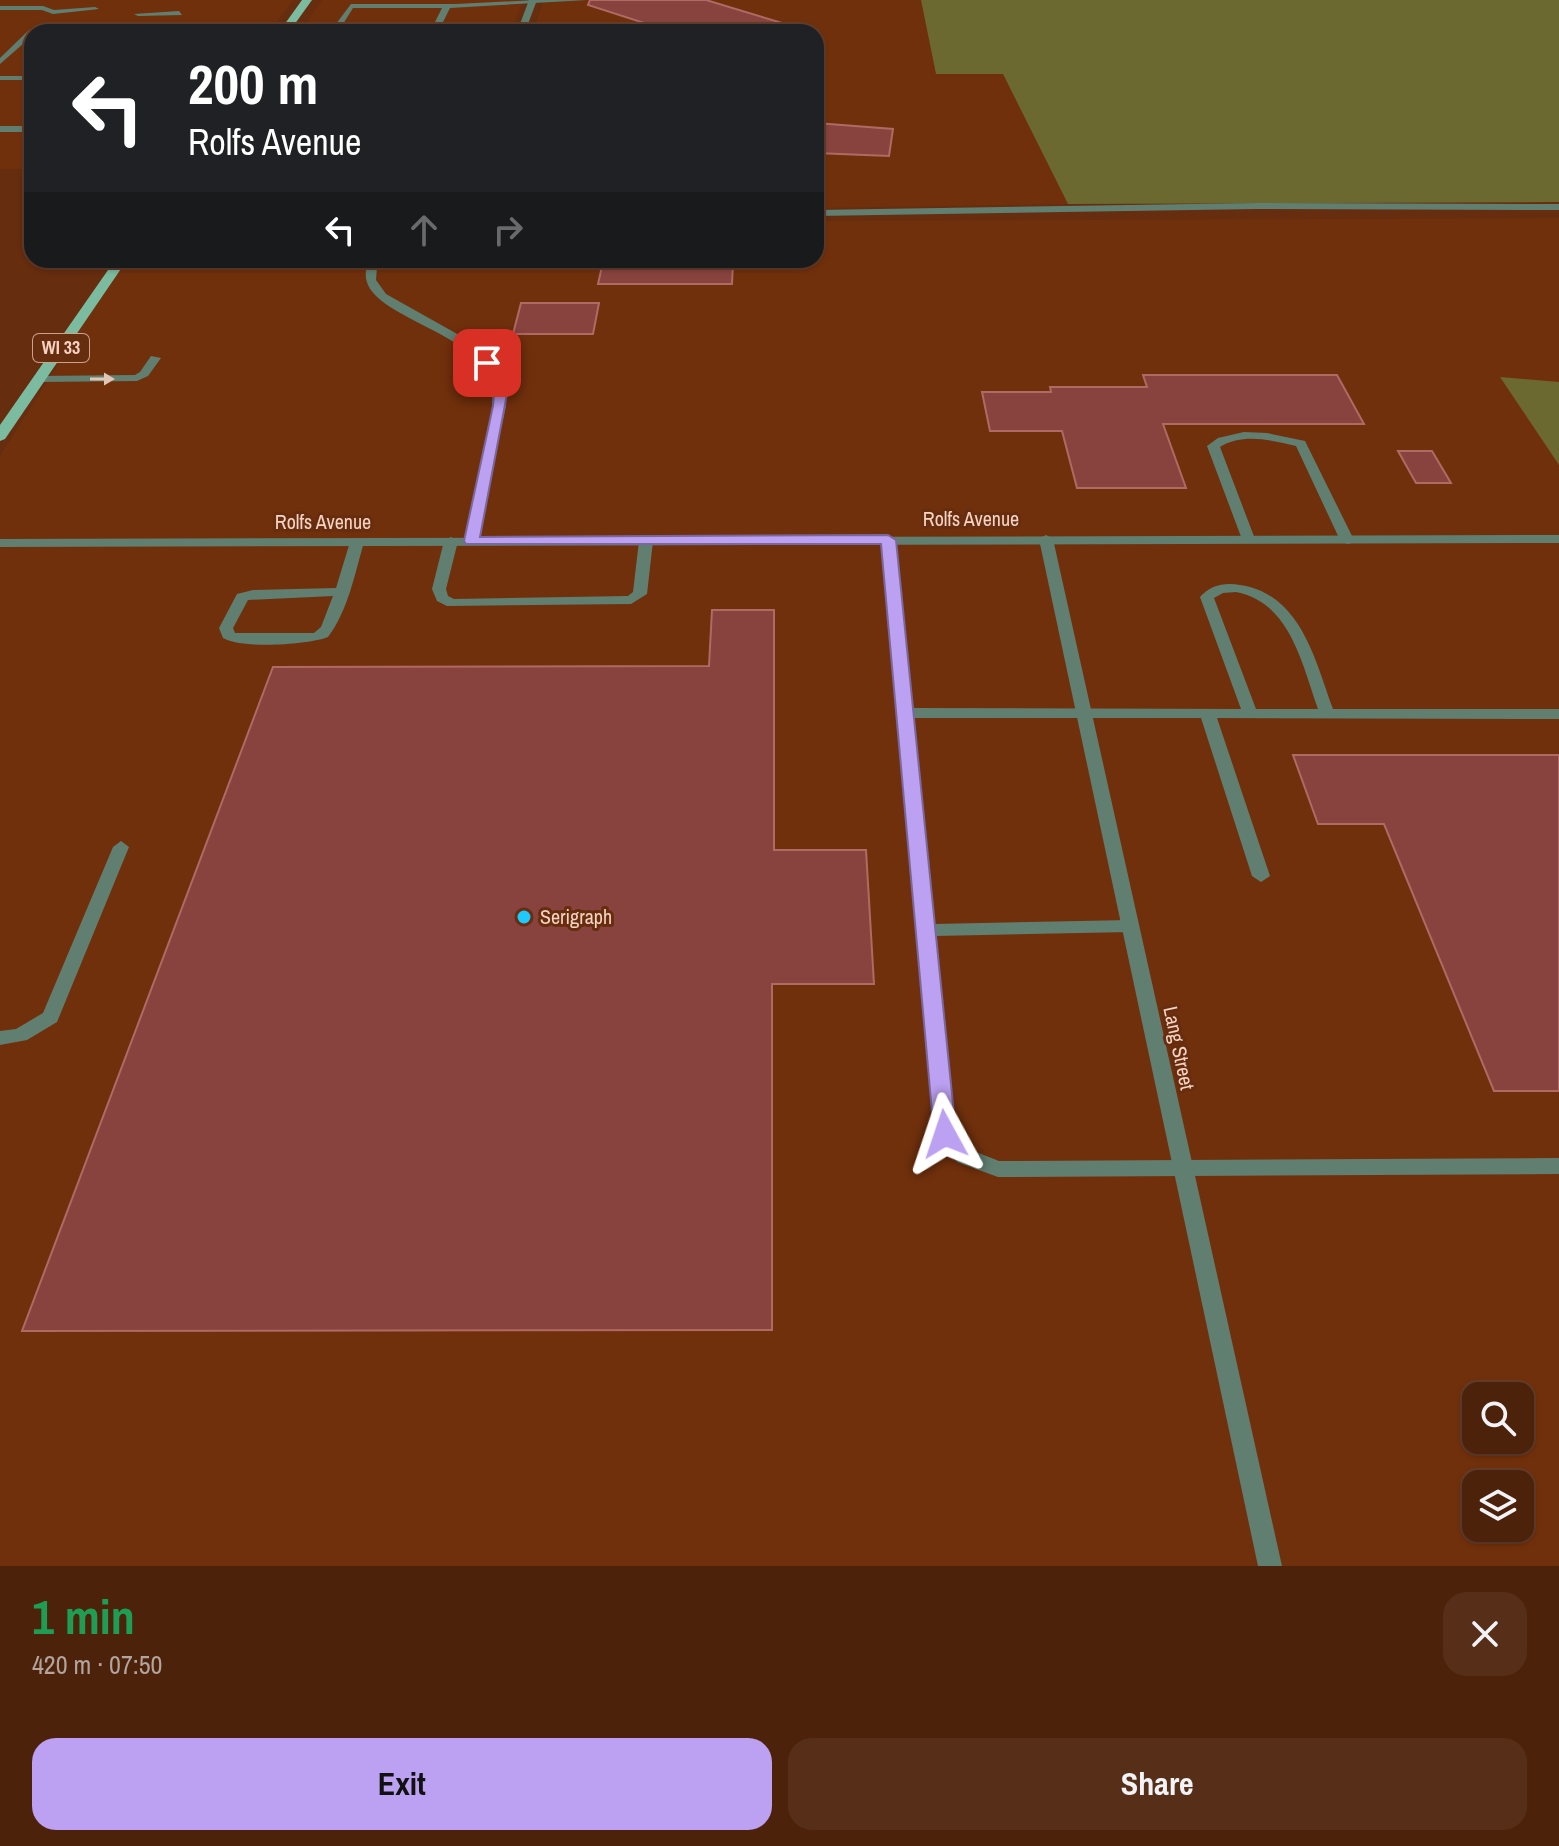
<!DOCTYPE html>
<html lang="en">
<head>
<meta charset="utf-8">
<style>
	:root { --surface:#4d220b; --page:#572f19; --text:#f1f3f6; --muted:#b3a49d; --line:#643f2c; --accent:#bca0f2 }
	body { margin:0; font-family:"Archivo Narrow",sans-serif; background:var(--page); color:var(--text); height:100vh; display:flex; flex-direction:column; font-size:30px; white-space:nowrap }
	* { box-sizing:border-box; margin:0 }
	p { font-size:26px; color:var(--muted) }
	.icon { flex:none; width:44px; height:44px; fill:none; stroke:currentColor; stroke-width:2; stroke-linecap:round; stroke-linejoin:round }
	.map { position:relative; height:1566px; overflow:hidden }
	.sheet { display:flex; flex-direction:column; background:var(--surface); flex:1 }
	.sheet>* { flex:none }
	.banner { position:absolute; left:24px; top:24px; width:800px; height:244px; border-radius:24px; box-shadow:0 2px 6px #0004,0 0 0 2px var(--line); background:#202124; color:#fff; overflow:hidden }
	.fabs { position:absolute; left:1462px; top:1382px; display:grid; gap:16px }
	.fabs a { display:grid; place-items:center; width:72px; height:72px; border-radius:16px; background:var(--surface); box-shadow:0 2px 6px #0004,0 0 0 2px var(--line); font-size:40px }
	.pin { position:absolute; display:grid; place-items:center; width:68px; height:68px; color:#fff; margin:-34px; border-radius:16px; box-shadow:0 4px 12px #0006 }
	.me { position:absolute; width:88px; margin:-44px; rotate:355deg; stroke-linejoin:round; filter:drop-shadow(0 0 6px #0008) }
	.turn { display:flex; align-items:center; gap:28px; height:168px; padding:0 32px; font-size:36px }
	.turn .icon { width:104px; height:104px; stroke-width:2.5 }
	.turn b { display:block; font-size:56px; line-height:68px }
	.lanes { display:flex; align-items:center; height:76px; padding:0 32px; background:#0003; justify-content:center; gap:40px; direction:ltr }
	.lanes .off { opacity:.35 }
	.round { display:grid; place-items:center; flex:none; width:84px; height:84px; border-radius:24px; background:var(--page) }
	.headline { display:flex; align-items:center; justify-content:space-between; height:136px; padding:0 32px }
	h1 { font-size:48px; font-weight:800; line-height:60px; color:#1e9e55 }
	.action { display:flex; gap:16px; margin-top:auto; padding:16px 32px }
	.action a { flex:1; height:92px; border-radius:24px; background:var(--accent); color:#111; font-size:32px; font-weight:800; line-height:92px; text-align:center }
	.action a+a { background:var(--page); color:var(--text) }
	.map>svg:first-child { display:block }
</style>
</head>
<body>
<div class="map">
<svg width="1559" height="1566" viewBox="0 0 1559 1566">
	<rect width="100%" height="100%" fill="#672d0f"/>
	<g fill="#71300c" fill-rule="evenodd">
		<path d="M0,0H293L269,32H32V169H0Z"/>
		<path d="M322,0H523L511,32H300Z"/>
		<path d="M544,0H921L936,74H1003L1068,204L816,208V32H533Z"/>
		<path d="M1559,218V1566H0V456L124,260H816V221ZM1476,1396H1520V1440H1476ZM1476,1484H1520V1528H1476Z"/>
	</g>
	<g fill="#6b6830">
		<path d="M921,0H1559V202L1068,204L1003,74H936Z"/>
		<path d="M1500,377L1559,382V465Z"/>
	</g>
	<g fill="#88433e" stroke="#b06963" stroke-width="2">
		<path d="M590,0H706L792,26L791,32H672L588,5Z"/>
		<path d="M816,123L893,129L889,156L816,153Z"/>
		<path d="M603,262H733L732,284H598Z"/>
		<path d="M521,303H599L593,334H513Z"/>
		<path d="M1143,375H1337L1364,424H1163L1186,488H1077L1062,431H990L982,392H1051L1050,387H1147Z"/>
		<path d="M1398,451H1432L1451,483H1416Z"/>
		<path d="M712,610H774V850H866L874,984H772V1330L22,1331L273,667L709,666Z"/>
		<path d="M1293,755H1559V1091H1494L1384,824H1318Z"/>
	</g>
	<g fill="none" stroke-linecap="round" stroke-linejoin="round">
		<g fill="#607f71" fill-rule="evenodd">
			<path d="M536,0H587L450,8L438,32H430L442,8H353L338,32H330L351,4H456Z"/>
			<path d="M0,6H43L54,10L95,7L99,9L53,14L42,10H0Z"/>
			<path d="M179,11L182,15L138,16L134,14Z"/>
			<path d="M29,30L36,32H32V36L0,64V58Z"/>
			<rect x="0" y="76" width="32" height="4"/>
			<rect x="0" y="126" width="32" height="6"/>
			<path d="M1257,203L1559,204V210L1257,209L816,216V210Z"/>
			<path d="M367,260H490L488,266L484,267H377L376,280L386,294L459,335L483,353L501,377L506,406L476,544H466L464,541C473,503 500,413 490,380C475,332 371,317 366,278C365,272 367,265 367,260Z"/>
			<path d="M151,356L161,358L148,376L137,381L39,382L33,379L39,376L135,375L140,372Z"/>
			<path d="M1244,432L1267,433L1305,441L1354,540L1352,543L1347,544L1340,540L1296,446C1271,440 1243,433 1220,447L1255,539L1253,542H1243L1207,446L1218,438Z"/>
			<path d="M888,536L895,540L912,708L1241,709L1200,597C1210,585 1225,582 1240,585C1301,594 1315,660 1333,709H1559V719L1217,718L1270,876L1261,882L1252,876L1201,718H913L934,924L1130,920L1136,922L1139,926L1136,930L1130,932L935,936L955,1131L971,1150L999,1161L1559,1158V1174L998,1177L957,1162L935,1134L881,540ZM1236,592C1290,602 1302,664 1318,709H1256L1214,598L1223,593Z"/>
			<path d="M451,537L458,541L446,589L448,596L454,599L628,596L633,592L639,541L646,537L653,541L647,594L631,604L447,606L437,601L432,589L444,541Z"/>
			<path d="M357,538L364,542C355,573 348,611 328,637C308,645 241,649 223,638L219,628L237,594L253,590L336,588L350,542ZM333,596L321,627L314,633H235L233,628L248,600Z"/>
			<path d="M121,841L129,847L57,1022L27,1040L0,1045V1031L16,1029L43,1013L113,847Z"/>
		</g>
		<g fill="#607f71" fill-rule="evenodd">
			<path d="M529,0H537L525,32H517Z"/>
			<path d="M1046,535L1053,539L1282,1566H1258L1039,539Z"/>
		</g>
		<path fill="#607f71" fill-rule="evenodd" d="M1559,535V543L0,547V539Z"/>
		<g fill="#7bbca0" fill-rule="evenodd">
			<path d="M302,0H312L289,32H279Z"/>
			<path d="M115,260H127L5,439L0,441V425Z"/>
		</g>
	</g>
	<defs><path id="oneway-solid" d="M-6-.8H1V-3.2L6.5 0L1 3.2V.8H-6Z" transform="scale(2)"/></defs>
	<use fill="#e0c6b7" href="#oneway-solid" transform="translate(102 379)"/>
	<path fill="#bca0f2" stroke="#7a689d" stroke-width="2" d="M487,359L493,363L507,394L480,537L888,535L896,540L956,1134L953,1140L945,1143L937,1140L934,1134L881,544H466L464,541L493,406L494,394L481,363Z"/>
	<circle fill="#1ec9fd" stroke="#672d0f" stroke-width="3" cx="524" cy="917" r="8"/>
	<g text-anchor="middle" stroke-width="6" stroke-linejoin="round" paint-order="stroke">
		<rect fill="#672d0f" stroke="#cca18d" stroke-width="2" x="33" y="334" width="56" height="28" rx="6"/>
		<g font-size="18" font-weight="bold" fill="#f7d3c3">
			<text x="61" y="354">WI 33</text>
		</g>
		<g font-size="20" fill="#f7d3c3" stroke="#672d0f">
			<text x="971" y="526">Rolfs Avenue</text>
			<text x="323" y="529">Rolfs Avenue</text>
			<text transform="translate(1179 1048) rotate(78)" y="7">Lang Street</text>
		</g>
		<g font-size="20" fill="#f7d3c3" stroke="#672d0f" text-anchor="start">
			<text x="540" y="924">Serigraph</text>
		</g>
	</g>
</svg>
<div class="fabs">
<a><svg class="icon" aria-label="search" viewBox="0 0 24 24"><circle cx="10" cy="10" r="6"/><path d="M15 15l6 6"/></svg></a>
<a><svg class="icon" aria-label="layers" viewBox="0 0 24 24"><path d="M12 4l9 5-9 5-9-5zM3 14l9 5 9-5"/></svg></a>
</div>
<div class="pin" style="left:487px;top:363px;background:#d93025"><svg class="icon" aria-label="arrive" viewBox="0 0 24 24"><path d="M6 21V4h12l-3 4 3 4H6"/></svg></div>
<svg class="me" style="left:945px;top:1134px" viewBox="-20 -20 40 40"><path d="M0-17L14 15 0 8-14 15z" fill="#bca0f2" stroke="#fff" stroke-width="4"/></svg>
<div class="banner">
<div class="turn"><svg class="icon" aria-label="left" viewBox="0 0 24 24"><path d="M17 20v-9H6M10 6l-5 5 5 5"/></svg><div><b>200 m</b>Rolfs Avenue</div></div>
<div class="lanes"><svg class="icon" aria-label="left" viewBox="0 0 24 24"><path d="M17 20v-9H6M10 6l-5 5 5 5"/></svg><svg class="icon off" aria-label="ahead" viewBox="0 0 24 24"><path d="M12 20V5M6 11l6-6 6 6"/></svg><svg class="icon off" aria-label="right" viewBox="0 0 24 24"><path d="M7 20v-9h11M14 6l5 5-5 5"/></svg></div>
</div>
</div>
<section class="sheet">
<div class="headline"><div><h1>1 min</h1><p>420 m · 07:50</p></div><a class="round"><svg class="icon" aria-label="close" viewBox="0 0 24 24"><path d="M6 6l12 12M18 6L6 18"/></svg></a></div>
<div class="action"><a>Exit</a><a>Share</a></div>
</section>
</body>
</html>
